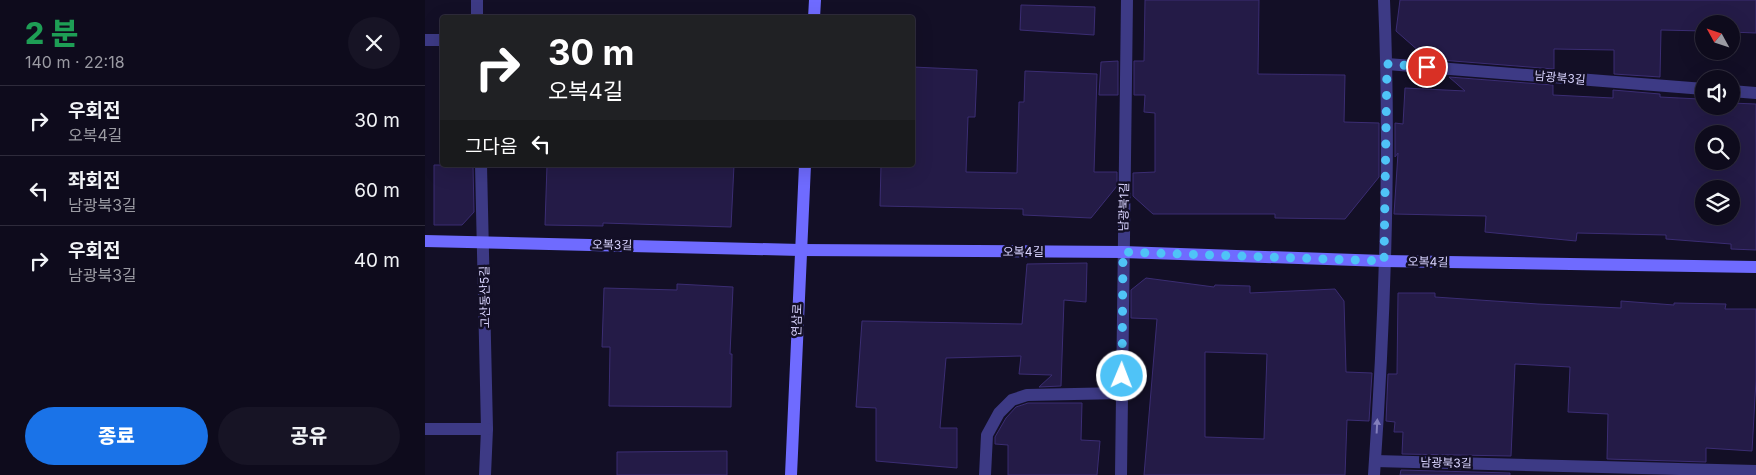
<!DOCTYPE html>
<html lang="ko">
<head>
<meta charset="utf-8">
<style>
	:root { --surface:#0e0b1c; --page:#171425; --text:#f1f3f6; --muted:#9b9ba3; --line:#2e2b3b; --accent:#1a73e8 }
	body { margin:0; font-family:Inter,"Noto Sans KR",sans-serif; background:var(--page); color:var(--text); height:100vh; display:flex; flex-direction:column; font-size:19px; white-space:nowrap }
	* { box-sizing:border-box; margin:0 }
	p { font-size:16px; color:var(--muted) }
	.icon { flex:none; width:28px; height:28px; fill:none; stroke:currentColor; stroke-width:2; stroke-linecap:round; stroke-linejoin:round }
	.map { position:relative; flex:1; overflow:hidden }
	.side { display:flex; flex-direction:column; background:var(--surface); width:425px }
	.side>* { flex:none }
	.guide { position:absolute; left:15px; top:15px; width:475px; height:152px; border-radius:5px; box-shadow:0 5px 20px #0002,0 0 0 1px var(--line); background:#202124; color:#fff; overflow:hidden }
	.needle { width:32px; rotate:310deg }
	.buttons { position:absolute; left:1270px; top:15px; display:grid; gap:10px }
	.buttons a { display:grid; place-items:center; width:45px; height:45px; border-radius:50%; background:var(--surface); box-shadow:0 5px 20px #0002,0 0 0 1px var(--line); font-size:25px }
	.pin { position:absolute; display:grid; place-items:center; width:42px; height:42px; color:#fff; margin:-21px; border:2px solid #fff; border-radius:50%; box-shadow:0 1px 5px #0007 }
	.me { position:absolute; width:55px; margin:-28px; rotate:1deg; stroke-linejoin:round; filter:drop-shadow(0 0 4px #0008) }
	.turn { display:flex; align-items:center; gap:18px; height:105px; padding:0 25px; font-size:22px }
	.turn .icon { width:65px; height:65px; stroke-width:2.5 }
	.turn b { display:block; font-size:35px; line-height:42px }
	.then { display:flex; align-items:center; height:48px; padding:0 25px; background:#0003; gap:10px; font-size:19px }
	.round { display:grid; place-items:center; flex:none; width:52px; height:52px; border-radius:26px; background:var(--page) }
	.overview { display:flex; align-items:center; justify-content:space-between; height:85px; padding:0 25px }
	h1 { font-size:30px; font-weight:800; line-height:38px; color:#1e9e55 }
	.action { display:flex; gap:10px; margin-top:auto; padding:10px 25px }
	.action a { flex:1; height:58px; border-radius:30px; background:var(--accent); color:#fff; font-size:20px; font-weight:800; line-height:58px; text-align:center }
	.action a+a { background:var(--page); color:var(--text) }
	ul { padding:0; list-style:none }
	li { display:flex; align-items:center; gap:15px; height:70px; padding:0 25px; border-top:1px solid var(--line) }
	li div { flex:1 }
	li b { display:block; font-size:19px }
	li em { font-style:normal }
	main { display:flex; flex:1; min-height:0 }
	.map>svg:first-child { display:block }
</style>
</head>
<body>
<main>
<section class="side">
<div class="overview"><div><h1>2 분</h1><p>140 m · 22:18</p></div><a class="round"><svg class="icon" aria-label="close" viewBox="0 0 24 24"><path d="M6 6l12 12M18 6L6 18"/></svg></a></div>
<ul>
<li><svg class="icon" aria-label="right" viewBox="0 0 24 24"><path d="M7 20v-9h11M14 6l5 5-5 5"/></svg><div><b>우회전</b><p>오복4길</p></div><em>30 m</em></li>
<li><svg class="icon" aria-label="left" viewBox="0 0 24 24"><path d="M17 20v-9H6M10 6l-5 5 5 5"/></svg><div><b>좌회전</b><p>남광북3길</p></div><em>60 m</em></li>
<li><svg class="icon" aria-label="right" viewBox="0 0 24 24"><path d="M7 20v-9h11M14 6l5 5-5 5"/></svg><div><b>우회전</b><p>남광북3길</p></div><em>40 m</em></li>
</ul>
<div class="action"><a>종료</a><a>공유</a></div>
</section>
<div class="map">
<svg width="1331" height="475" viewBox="0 0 1331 475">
	<rect width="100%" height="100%" fill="#130f26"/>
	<g fill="#241b47" stroke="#3b2d73" fill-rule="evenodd">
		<path d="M720,0H834L833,74L920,75L919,122L954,123V177L920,219L850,218V214H728L708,196V173L730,172V113L719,112L720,95H709V61H719Z"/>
		<path d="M975,0H1331V33L1306,32V24H1279V31L1236,30L1235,77L1189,74V50L1129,49V69L1003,59L971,31Z"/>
		<path d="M596,5L670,7L669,35L595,30Z"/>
		<path d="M693,61V95H674L676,62Z"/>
		<path d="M488,67L552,70L550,117H543L541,172L592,173L594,102H599L600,71L672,74L669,172H692V186L666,218L598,215V209L455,206L456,165H488Z"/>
		<path d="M1024,77L1128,85V95L1188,98V90L1235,94V97L1274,99V101H1279V106H1306V103L1331,104V250L1306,249V244L1241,239V235L1152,233L1151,241L1060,232L1061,216L969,214L973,153L970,157V123L978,124L980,88L1040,91ZM1279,134H1306V161H1279ZM1279,189H1306V216H1279Z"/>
		<path d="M9,165H48L49,212L37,225H9Z"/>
		<path d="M122,165H309L306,227L178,223V226L120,225Z"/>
		<path d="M662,263L661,302L639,300L636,386L614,387L627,375L594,374L596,356L521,358L515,428H532V468L451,461V408L431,407L437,321L597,324L602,264Z"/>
		<path d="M721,278L789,287L790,285L825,286V293L910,289L919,301L921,372L947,373L944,421L922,420L920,475H719L732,319L706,318V290ZM780,352L842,354L839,439L780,437Z"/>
		<path d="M252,284L308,287L305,354H307L306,407L184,406L185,347H177L179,288L252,290Z"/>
		<path d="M973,293H1010V297L1113,304L1196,308V301L1249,305V303L1301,304L1300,309H1331V380L1327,451L1281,448V462L1182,459L1183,414L1143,412L1145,367L1090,364L1086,456L977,454L978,432H969L970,422L961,421L963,374H972Z"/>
		<path d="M603,403H657L656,440L675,441L672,475H583V445L570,444V437L581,418L591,407Z"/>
		<path d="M302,451V475H192V452Z"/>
		<path d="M976,470L1085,473V475H975Z"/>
	</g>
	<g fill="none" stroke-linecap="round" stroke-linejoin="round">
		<g stroke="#3d3a85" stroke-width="12">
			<path d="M52,0V18"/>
			<path d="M0,40H18"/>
			<path d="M962,64L1279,89"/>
			<path d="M1306,91L1331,93"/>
			<path d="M56,165L62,429L60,475"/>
			<path d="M0,429H62"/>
			<path d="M950,461L1331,471"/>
			<path d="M560,475L562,435L574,413L587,400L602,395L697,393"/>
			<path d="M696,475L702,0"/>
			<path d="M949,475C960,317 966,158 959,0"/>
		</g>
		<g stroke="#6f6bff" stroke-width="12">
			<path d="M389,18L390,0"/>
			<path d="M0,241L375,250L698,252L959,261L1331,267"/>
			<path d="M366,475L380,165"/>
		</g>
	</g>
	<defs><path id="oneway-solid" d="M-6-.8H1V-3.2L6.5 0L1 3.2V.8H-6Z" transform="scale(1.25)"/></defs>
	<use fill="#837fbc" href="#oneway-solid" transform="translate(952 426) rotate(-87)"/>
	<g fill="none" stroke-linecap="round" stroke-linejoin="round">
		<path stroke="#4fc3f7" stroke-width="9" stroke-dasharray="0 16.2" d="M697,376L698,252L959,261L962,64L1002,67"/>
	</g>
	<g text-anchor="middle" stroke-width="5" stroke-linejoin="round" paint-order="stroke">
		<g font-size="12" fill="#d9d4ff" stroke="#130f26">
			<text transform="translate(1135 78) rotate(5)" y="4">남광북3길</text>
			<text transform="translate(699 207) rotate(-89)" y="4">남광북1길</text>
			<text transform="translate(187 245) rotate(1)" y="4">오복3길</text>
			<text x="598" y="256">오복4길</text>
			<text transform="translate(1003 262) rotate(1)" y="4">오복4길</text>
			<text transform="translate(60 297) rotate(-91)" y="4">고산동산5길</text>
			<text transform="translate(372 320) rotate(-88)" y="4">연삼로</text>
			<text transform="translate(1021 463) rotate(1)" y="4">남광북3길</text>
		</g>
	</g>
</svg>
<div class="buttons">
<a><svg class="needle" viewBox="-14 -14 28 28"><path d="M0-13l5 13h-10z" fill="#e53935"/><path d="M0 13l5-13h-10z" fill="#9b9ba3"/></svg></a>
<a><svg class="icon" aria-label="sound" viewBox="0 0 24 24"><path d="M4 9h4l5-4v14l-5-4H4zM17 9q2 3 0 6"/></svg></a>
<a><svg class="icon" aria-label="search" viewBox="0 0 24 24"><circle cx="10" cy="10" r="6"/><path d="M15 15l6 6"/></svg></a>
<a><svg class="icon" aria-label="layers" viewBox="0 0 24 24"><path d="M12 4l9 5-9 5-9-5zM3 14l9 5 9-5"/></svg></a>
</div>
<div class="pin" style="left:1002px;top:67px;background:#d93025"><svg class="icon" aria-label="arrive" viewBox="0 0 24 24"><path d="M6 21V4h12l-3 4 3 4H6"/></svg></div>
<svg class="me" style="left:697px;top:376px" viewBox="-20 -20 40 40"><circle r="17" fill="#4fc3f7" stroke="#fff" stroke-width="3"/><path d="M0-11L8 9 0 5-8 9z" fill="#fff"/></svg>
<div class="guide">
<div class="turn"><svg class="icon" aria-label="right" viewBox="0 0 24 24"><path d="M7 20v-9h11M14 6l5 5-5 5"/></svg><div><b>30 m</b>오복4길</div></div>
<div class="then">그다음<svg class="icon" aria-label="left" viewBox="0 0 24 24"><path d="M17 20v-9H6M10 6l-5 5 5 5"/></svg></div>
</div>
</div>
</main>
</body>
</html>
